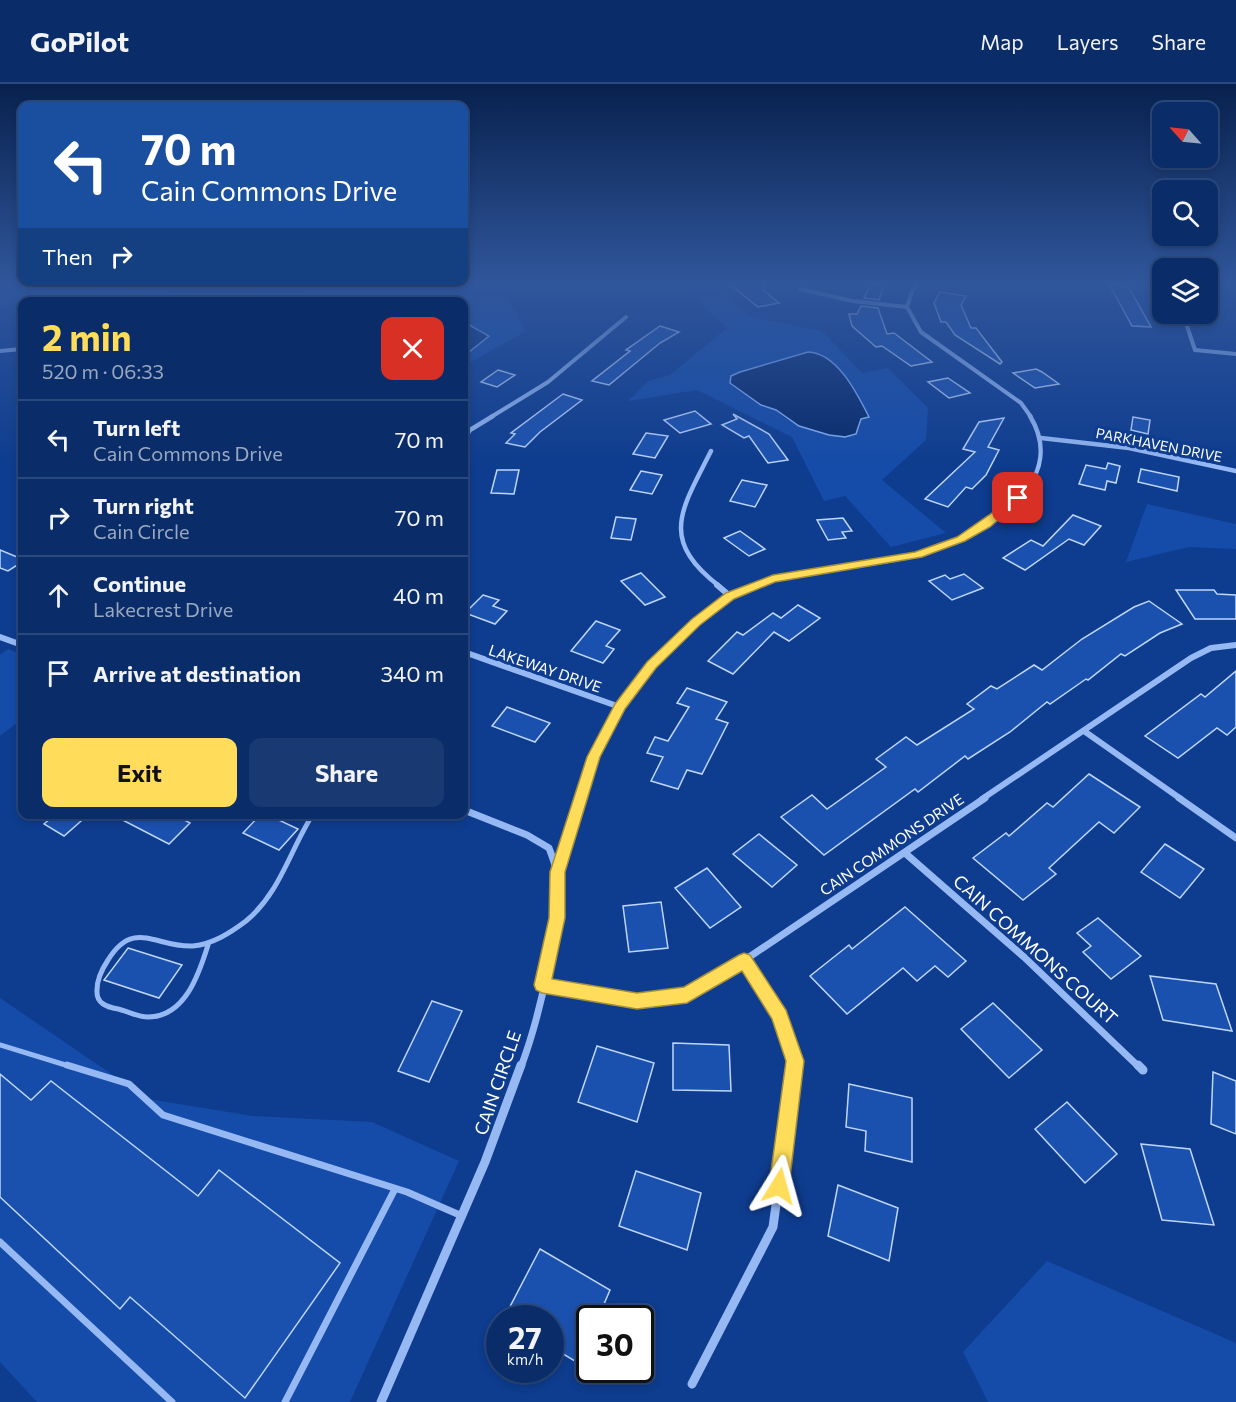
<!DOCTYPE html>
<html lang="en">
<head>
<meta charset="utf-8">
<style>
	:root { --surface:#0a2d6a; --page:#183972; --text:#f1f3f6; --muted:#99a8c1; --line:#2a497e; --accent:#ffdc59 }
	body { margin:0; font-family:Commissioner,sans-serif; background:var(--page); color:var(--text); height:100vh; display:flex; flex-direction:column; font-size:22px; white-space:nowrap }
	* { box-sizing:border-box; margin:0 }
	p { font-size:20px; color:var(--muted) }
	.icon { flex:none; width:33px; height:33px; fill:none; stroke:currentColor; stroke-width:2; stroke-linecap:round; stroke-linejoin:round }
	.map { position:relative; flex:1; overflow:hidden }
	.side { position:absolute; left:18px; top:213px; width:450px; height:522px; display:flex; flex-direction:column; background:var(--surface); border-radius:12px; box-shadow:0 3px 9px #0003,0 0 0 2px var(--line) }
	.side>* { flex:none }
	.top-card { position:absolute; left:18px; top:18px; width:450px; height:183px; border-radius:12px; box-shadow:0 3px 9px #0003,0 0 0 2px var(--line); background:#1a4fa0; color:#fff; overflow:hidden }
	.needle { width:39px; rotate:297deg }
	.buttons { position:absolute; left:1152px; top:18px; display:grid; gap:12px }
	.buttons a { display:grid; place-items:center; width:66px; height:66px; border-radius:12px; background:var(--surface); box-shadow:0 3px 9px #0003,0 0 0 2px var(--line); font-size:30px }
	.speed { position:absolute; left:486px; top:1221px; display:flex; gap:12px; font-size:30px; font-weight:700; text-align:center }
	.speed>* { display:grid; place-content:center; width:78px; height:78px; border-radius:50%; background:var(--surface); box-shadow:0 3px 9px #0003,0 0 0 2px var(--line); line-height:1 }
	.speed small { font-size:15px; font-weight:400 }
	.speed .limit { border:3px solid #111; border-radius:9px; background:#fff; color:#111 }
	.pin { position:absolute; display:grid; place-items:center; width:51px; height:51px; color:#fff; margin:-26px; border-radius:12px; box-shadow:0 3px 9px #0006 }
	.me { position:absolute; width:66px; margin:-33px; rotate:8deg; stroke-linejoin:round; filter:drop-shadow(0 0 4px #0008) }
	.turn { display:flex; align-items:center; gap:21px; height:126px; padding:0 24px; font-size:27px }
	.turn .icon { width:78px; height:78px; stroke-width:2.5 }
	.turn b { display:block; font-size:42px; line-height:51px }
	.then { display:flex; align-items:center; height:57px; padding:0 24px; background:#0003; gap:12px; font-size:22px }
	.round { display:grid; place-items:center; flex:none; width:63px; height:63px; border-radius:12px; background:var(--page) }
	.overview { display:flex; align-items:center; justify-content:space-between; height:102px; padding:0 24px }
	h1 { font-size:36px; font-weight:700; line-height:45px; color:var(--accent) }
	.cta { display:flex; gap:12px; margin-top:auto; padding:12px 24px }
	.cta a { flex:1; height:69px; border-radius:12px; background:var(--accent); color:#111; font-size:24px; font-weight:700; line-height:69px; text-align:center }
	.cta a+a { background:var(--page); color:var(--text) }
	ul { padding:0; list-style:none }
	li { display:flex; align-items:center; gap:18px; height:78px; padding:0 24px; border-top:2px solid var(--line) }
	li div { flex:1 }
	li b { display:block; font-size:22px }
	li em { font-style:normal }
	header { display:flex; align-items:center; gap:36px; box-sizing:border-box; height:84px; padding:0 30px; background:var(--surface); border-bottom:2px solid var(--line) }
	header strong { font-size:28px }
	nav { display:flex; gap:33px; margin-inline-start:auto; font-size:21px }
	.map>svg:first-child { display:block }
</style>
</head>
<body>
<header>
<strong>GoPilot</strong>
<nav><a>Map</a><a>Layers</a><a>Share</a></nav>
</header>
<div class="map">
<svg width="1236" height="1318" viewBox="0 0 1236 1318">
	<rect width="100%" height="100%" fill="#0e3c8e"/>
	<g fill="#154ca9" fill-rule="evenodd">
		<path d="M13,198H76L102,204L187,208L164,217L38,214L0,224V207Z"/>
		<path d="M445,198H567L518,208L509,217L526,247L464,282V272L486,255V250L464,238V218L312,217L299,204Z"/>
		<path d="M647,198H718L716,201L751,233L822,247L862,289L888,284L928,324L926,356L882,396L946,449L891,463L845,412L824,417L792,353L697,306L628,317L648,297L670,291L727,244L693,212ZM808,268C836,269 858,309 869,332L861,335L860,344C826,351 819,351 788,336C782,334 779,328 774,325C758,317 744,311 730,299L732,292L740,288Z"/>
		<path d="M1147,420L1236,440V465L1189,463L1126,478Z"/>
		<path d="M8,565L22,571V635L0,652V571Z"/>
		<path d="M0,914L148,1015L253,1032L372,1038L459,1077L350,1318H37L0,1278Z"/>
		<path d="M1047,1177L1236,1259V1318H988L963,1268Z"/>
	</g>
	<g fill="#082a6a" stroke="#87b2f8" stroke-width="1.5">
		<path d="M464,238L489,252L464,272Z"/>
		<path d="M808,268C837,269 857,309 869,333L861,335L856,350L845,353L829,351L799,342L776,326L761,321L730,299L731,292L740,288Z"/>
	</g>
	<g fill="#1b51ae" stroke="#bed6fe" stroke-width="1.5">
		<path d="M727,198L766,199L763,206L779,219L758,223Z"/>
		<path d="M871,199L884,201L879,216L864,214Z"/>
		<path d="M1109,200L1128,202L1151,243L1132,242Z"/>
		<path d="M940,208L966,212L961,221L971,244H976L1002,278L1000,280L955,251L946,238H941L934,219Z"/>
		<path d="M861,222L878,224L887,250L894,249L932,278L911,282L882,262L876,263L852,242L849,230H857Z"/>
		<path d="M660,242L679,248L660,259L609,301L592,297L630,267L626,266Z"/>
		<path d="M1036,285L1042,288L1059,300L1035,304L1013,289Z"/>
		<path d="M498,286L515,291L497,303L481,298Z"/>
		<path d="M948,294L970,309L949,314L928,298Z"/>
		<path d="M563,310L582,316L540,348L525,363L506,359L515,350L511,349Z"/>
		<path d="M695,327L711,340L680,349L664,336Z"/>
		<path d="M733,330L769,350L788,376L768,379L749,352L744,354L722,341L737,335Z"/>
		<path d="M1133,333L1150,336L1148,350L1131,346Z"/>
		<path d="M1004,334L988,363L999,366L986,391L972,405L966,403L948,423L925,415L975,368L963,365L979,338Z"/>
		<path d="M646,349L668,352L655,374L633,370Z"/>
		<path d="M1108,379L1120,382L1116,399L1107,397L1105,406L1079,400L1086,381L1106,385Z"/>
		<path d="M1141,385L1179,393L1177,407L1138,398Z"/>
		<path d="M497,386H519L514,410L491,409Z"/>
		<path d="M641,387L662,391L652,410L630,406Z"/>
		<path d="M742,396L767,401L755,423L730,417Z"/>
		<path d="M1073,431L1101,442L1084,461L1069,455L1025,486L1003,474L1031,456L1043,462Z"/>
		<path d="M616,433L636,435L631,456L611,454Z"/>
		<path d="M843,434L852,447L842,448L846,454L828,456L817,436Z"/>
		<path d="M740,447L765,465L749,472L724,454Z"/>
		<path d="M0,466L22,475V478L8,487L0,484Z"/>
		<path d="M641,489L665,513L645,521L621,497Z"/>
		<path d="M964,490L983,504L952,516L929,497L945,491L950,495Z"/>
		<path d="M1176,506H1214L1217,510L1236,511V535H1195Z"/>
		<path d="M483,511L499,516L493,522L507,527L495,540L465,529Z"/>
		<path d="M1149,517L1182,540L1160,549L1125,572L1121,570L1088,596L1086,595L1050,620L1047,618L1010,648L968,675L965,672L918,708L915,705L824,771L781,733L812,711L827,725L886,683L876,675L906,653L917,661L974,625L967,620L991,602L997,605L1034,581L1042,586L1082,555L1134,523Z"/>
		<path d="M798,521L820,534L789,557L774,548L733,590L708,577L737,548L743,551L773,529L781,534Z"/>
		<path d="M596,537L620,546L606,562L614,565L603,579L571,567Z"/>
		<path d="M1236,587V643L1227,651L1217,644L1178,674L1145,652L1201,610L1205,613Z"/>
		<path d="M687,604L727,618L716,635L728,639L702,690L687,686L678,705L651,697L663,673L647,669L655,653L668,657L689,623L677,619Z"/>
		<path d="M507,623L550,639L535,658L492,642Z"/>
		<path d="M1089,690L1140,723L1114,749L1099,738L1049,784L1056,790L1023,816L973,774L1006,749L1009,752L1047,719L1053,723Z"/>
		<path d="M56,730H89L64,752L44,740Z"/>
		<path d="M111,730H173L190,739L169,760Z"/>
		<path d="M261,730H266L298,745L279,766L243,749Z"/>
		<path d="M759,750L797,781L772,803L733,770Z"/>
		<path d="M1165,760L1204,785L1180,814L1141,788Z"/>
		<path d="M707,784L741,823L710,844L675,804Z"/>
		<path d="M661,818L668,864L629,868L623,822Z"/>
		<path d="M905,823L966,877L948,893L935,882L917,897L903,884L847,930L810,892L849,861L852,865Z"/>
		<path d="M1098,834L1141,872L1111,895L1083,868L1091,862L1077,849Z"/>
		<path d="M128,864L182,881L159,914L104,896Z"/>
		<path d="M1150,892L1216,900L1232,947L1163,936Z"/>
		<path d="M432,917L462,927L429,998L398,987Z"/>
		<path d="M993,919L1042,966L1009,994L961,945Z"/>
		<path d="M673,959L729,961L731,1007L673,1006Z"/>
		<path d="M597,962L654,979L637,1038L578,1018Z"/>
		<path d="M1213,988L1236,997V1050L1211,1040Z"/>
		<path d="M0,990L31,1016L51,997L198,1112L219,1086L340,1179L245,1314L130,1213L120,1225L0,1113Z"/>
		<path d="M849,1000L912,1014V1078L865,1067L866,1047L846,1043Z"/>
		<path d="M1067,1018L1117,1070L1085,1099L1035,1045Z"/>
		<path d="M1141,1060L1190,1065L1214,1141L1162,1136Z"/>
		<path d="M636,1087L701,1109L687,1166L619,1142Z"/>
		<path d="M838,1101L898,1124L889,1177L828,1152Z"/>
		<path d="M540,1165L610,1206L598,1234H590V1253L578,1279L550,1262V1234H504Z"/>
	</g>
	<g fill="none" stroke-linecap="round" stroke-linejoin="round">
		<g stroke="#96b9f4" stroke-width="5">
			<path d="M208,861C199,890 185,933 148,933C138,933 127,927 118,925C106,923 96,919 97,906C97,895 102,885 108,876C134,834 156,864 193,862C213,860 230,849 246,837C280,809 290,766 313,730"/>
			<path d="M0,961L72,983"/>
		</g>
		<g stroke="#96b9f4" stroke-width="7">
			<path d="M67,981L129,1000L163,1031L407,1108L462,1132"/>
			<path d="M0,1158L172,1318"/>
			<path d="M285,1318L395,1105"/>
		</g>
		<g stroke="#96b9f4" stroke-width="4">
			<path d="M919,198L912,207L907,223L921,248L1021,319L1031,333"/>
			<path d="M800,205L853,217L907,223"/>
			<path d="M1194,230L1187,242L1195,266L1236,270"/>
			<path d="M0,267L22,265"/>
			<path d="M491,333L548,298L626,233"/>
		</g>
		<g stroke="#96b9f4" stroke-width="4.5">
			<path d="M1041,354L1129,364L1236,387"/>
			<path d="M464,355L470,346L493,332"/>
			<path d="M711,367C682,425 658,455 719,502"/>
			<path d="M751,502C805,483 862,485 917,471C975,456 1073,403 1030,332"/>
		</g>
		<g stroke="#96b9f4" stroke-width="6">
			<path d="M717,501L730,512"/>
			<path d="M0,553L22,561"/>
			<path d="M464,568L620,623"/>
			<path d="M1084,647L1181,715"/>
			<path d="M578,715C604,634 672,532 755,501"/>
			<path d="M982,715L1191,574L1211,564L1236,561"/>
		</g>
		<g stroke="#96b9f4" stroke-width="7">
			<path d="M1179,714L1236,754"/>
			<path d="M464,726L527,751L549,764C552,772 556,782 557,791C560,844 540,932 521,983"/>
			<path d="M905,769L1024,873L1139,983"/>
			<path d="M557,788L579,714"/>
			<path d="M744,876L780,932L795,977L794,983"/>
			<path d="M542,901L637,917L687,911L730,886L985,714"/>
		</g>
		<g stroke="#96b9f4" stroke-width="9">
			<path d="M1138,981L1143,986"/>
			<path d="M692,1300L773,1143L795,981"/>
			<path d="M381,1318L485,1078L521,981"/>
		</g>
	</g>
	<linearGradient id="sky" x2="0" y2="1"><stop stop-color="#08214e"/><stop offset="0.52" stop-color="#30569b"/><stop offset="1" stop-color="#30569b" stop-opacity="0"/></linearGradient>
	<rect width="1236" height="382" fill="url(#sky)"/>
	<path fill="#ffdc59" stroke="#a68f3a" stroke-width="1.5" d="M1018,411L1023,414L1022,416L990,443L965,457L922,473L775,498L734,515L700,541L656,584L625,625L600,673L565,788V834L552,895L637,909L684,903L739,871L744,869L750,871L786,926L804,977L789,1102L786,1109L779,1112L772,1109L769,1102L786,977L772,935L742,887L687,919L637,925L542,909L536,906L534,901L549,834L550,788L587,673L615,620L647,578L692,535L726,509L773,491L915,468L957,453Z"/>
	<g text-anchor="middle" stroke-width="6" stroke-linejoin="round" paint-order="stroke">
		<g font-size="14" fill="#fff" stroke="#0e3c8e">
			<text transform="translate(1159 361) rotate(11)" y="5">PARKHAVEN DRIVE</text>
		</g>
		<g font-size="15" fill="#fff" stroke="#0e3c8e">
			<text transform="translate(545 585) rotate(19)" y="5">LAKEWAY DRIVE</text>
			<text transform="translate(892 761) rotate(-34)" y="5">CAIN COMMONS DRIVE</text>
		</g>
		<g font-size="18" fill="#fff" stroke="#0e3c8e">
			<text transform="translate(1035 866) rotate(42)" y="6">CAIN COMMONS COURT</text>
			<text transform="translate(498 999) rotate(-71)" y="6">CAIN CIRCLE</text>
		</g>
	</g>
</svg>
<div class="buttons">
<a><svg class="needle" viewBox="-14 -14 28 28"><path d="M0-13l5 13h-10z" fill="#e53935"/><path d="M0 13l5-13h-10z" fill="#99a8c1"/></svg></a>
<a><svg class="icon" aria-label="search" viewBox="0 0 24 24"><circle cx="10" cy="10" r="6"/><path d="M15 15l6 6"/></svg></a>
<a><svg class="icon" aria-label="layers" viewBox="0 0 24 24"><path d="M12 4l9 5-9 5-9-5zM3 14l9 5 9-5"/></svg></a>
</div>
<div class="speed"><div>27<small>km/h</small></div><div class="limit">30</div></div>
<div class="pin" style="left:1018px;top:414px;background:#d93025"><svg class="icon" aria-label="arrive" viewBox="0 0 24 24"><path d="M6 21V4h12l-3 4 3 4H6"/></svg></div>
<svg class="me" style="left:779px;top:1102px" viewBox="-20 -20 40 40"><path d="M0-17L14 15 0 8-14 15z" fill="#ffdc59" stroke="#fff" stroke-width="4"/></svg>
<div class="top-card">
<div class="turn"><svg class="icon" aria-label="left" viewBox="0 0 24 24"><path d="M17 20v-9H6M10 6l-5 5 5 5"/></svg><div><b>70 m</b>Cain Commons Drive</div></div>
<div class="then">Then<svg class="icon" aria-label="right" viewBox="0 0 24 24"><path d="M7 20v-9h11M14 6l5 5-5 5"/></svg></div>
</div>
<section class="side">
<div class="overview"><div><h1>2 min</h1><p>520 m · 06:33</p></div><a class="round" style="background:#d93025;color:#fff"><svg class="icon" aria-label="close" viewBox="0 0 24 24"><path d="M6 6l12 12M18 6L6 18"/></svg></a></div>
<ul>
<li><svg class="icon" aria-label="left" viewBox="0 0 24 24"><path d="M17 20v-9H6M10 6l-5 5 5 5"/></svg><div><b>Turn left</b><p>Cain Commons Drive</p></div><em>70 m</em></li>
<li><svg class="icon" aria-label="right" viewBox="0 0 24 24"><path d="M7 20v-9h11M14 6l5 5-5 5"/></svg><div><b>Turn right</b><p>Cain Circle</p></div><em>70 m</em></li>
<li><svg class="icon" aria-label="ahead" viewBox="0 0 24 24"><path d="M12 20V5M6 11l6-6 6 6"/></svg><div><b>Continue</b><p>Lakecrest Drive</p></div><em>40 m</em></li>
<li><svg class="icon" aria-label="arrive" viewBox="0 0 24 24"><path d="M6 21V4h12l-3 4 3 4H6"/></svg><div><b>Arrive at destination</b></div><em>340 m</em></li>
</ul>
<div class="cta"><a>Exit</a><a>Share</a></div>
</section>
</div>
</body>
</html>
